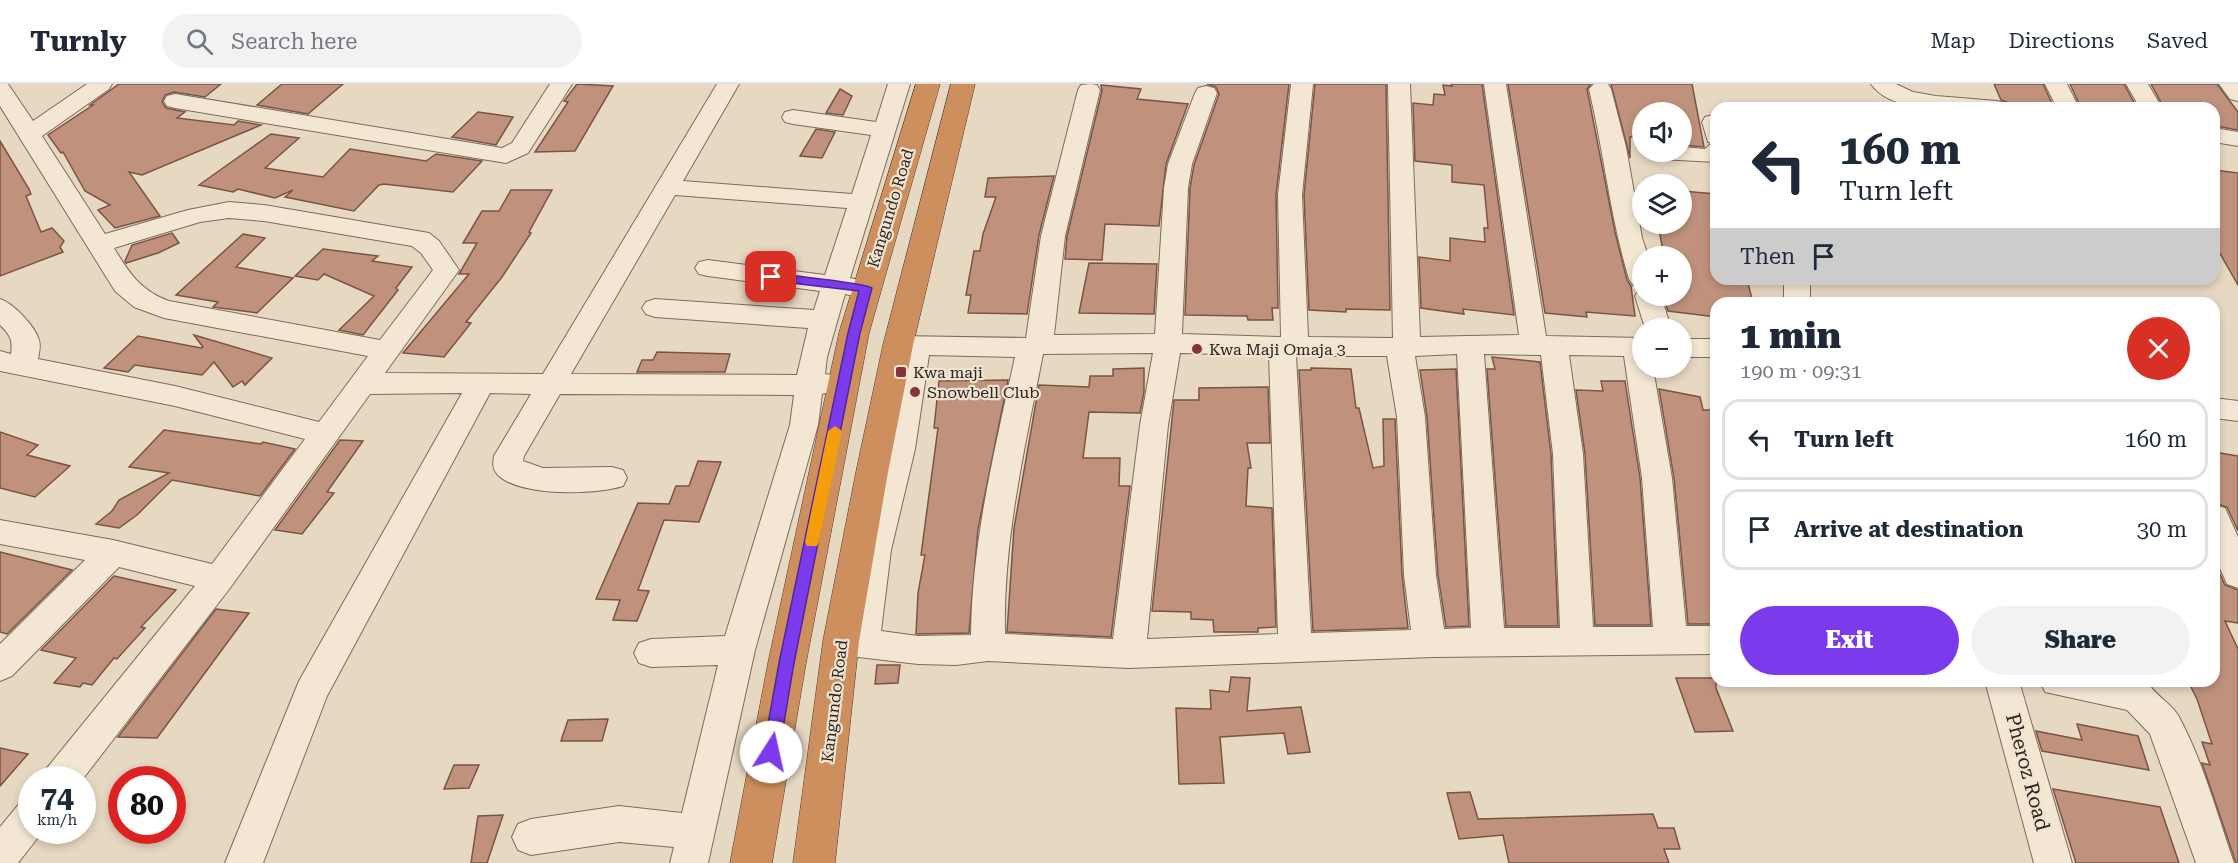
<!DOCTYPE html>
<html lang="en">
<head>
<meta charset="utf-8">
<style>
	:root { --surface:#fff; --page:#f2f2f3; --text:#1f2937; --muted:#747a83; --line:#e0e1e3; --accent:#7c3aed }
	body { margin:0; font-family:"Roboto Serif",serif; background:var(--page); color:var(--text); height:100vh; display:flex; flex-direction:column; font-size:22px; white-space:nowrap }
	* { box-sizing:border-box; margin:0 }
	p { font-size:20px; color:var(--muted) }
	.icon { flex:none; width:33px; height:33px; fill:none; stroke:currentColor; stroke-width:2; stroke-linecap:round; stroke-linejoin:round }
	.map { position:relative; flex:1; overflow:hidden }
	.drawer { position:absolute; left:1710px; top:213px; width:510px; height:390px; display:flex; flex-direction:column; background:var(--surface); border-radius:18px; box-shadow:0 3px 9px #0003 }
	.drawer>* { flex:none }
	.guide { position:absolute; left:1710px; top:18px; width:510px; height:183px; border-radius:18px; box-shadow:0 3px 9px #0003; background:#fff; color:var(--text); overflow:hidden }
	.tools { position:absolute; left:1632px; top:18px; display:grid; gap:12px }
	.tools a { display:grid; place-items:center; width:60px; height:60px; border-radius:50%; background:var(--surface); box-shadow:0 3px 9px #0003; font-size:30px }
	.speed { position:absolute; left:18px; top:682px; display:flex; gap:12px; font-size:30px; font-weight:700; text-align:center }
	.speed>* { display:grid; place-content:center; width:78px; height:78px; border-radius:50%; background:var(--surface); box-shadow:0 3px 9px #0003; line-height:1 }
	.speed small { font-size:15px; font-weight:400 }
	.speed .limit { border:9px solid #d22; background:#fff; color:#111 }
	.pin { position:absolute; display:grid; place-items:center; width:51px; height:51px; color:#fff; margin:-26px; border-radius:12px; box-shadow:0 3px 9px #0006 }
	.me { position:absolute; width:66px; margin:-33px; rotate:10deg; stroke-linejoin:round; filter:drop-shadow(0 0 4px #0008) }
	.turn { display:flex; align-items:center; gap:21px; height:126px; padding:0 30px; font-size:27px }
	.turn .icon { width:78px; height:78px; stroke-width:2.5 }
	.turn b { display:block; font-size:42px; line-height:51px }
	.then { display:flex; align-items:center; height:57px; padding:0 30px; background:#0003; gap:12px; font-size:22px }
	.round { display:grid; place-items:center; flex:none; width:63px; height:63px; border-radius:32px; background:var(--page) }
	.headline { display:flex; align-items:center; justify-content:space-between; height:102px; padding:0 30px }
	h1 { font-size:36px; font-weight:800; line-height:45px }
	.button { display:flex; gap:12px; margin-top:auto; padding:12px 30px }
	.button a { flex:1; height:69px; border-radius:36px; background:var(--accent); color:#fff; font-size:24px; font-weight:800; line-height:69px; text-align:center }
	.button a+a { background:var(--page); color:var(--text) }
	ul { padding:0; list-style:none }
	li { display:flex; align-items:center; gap:18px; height:81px; margin:0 12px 9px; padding:0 18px; border:3px solid var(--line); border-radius:18px }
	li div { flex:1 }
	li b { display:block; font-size:22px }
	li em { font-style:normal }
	header { display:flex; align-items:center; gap:36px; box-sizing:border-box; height:84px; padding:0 30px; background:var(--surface); border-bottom:2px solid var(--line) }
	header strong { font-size:28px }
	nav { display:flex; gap:33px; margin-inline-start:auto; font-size:21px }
	.search { width:420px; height:54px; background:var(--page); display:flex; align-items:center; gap:15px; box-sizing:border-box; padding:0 21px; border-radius:33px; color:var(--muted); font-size:22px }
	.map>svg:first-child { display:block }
</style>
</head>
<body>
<header>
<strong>Turnly</strong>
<div class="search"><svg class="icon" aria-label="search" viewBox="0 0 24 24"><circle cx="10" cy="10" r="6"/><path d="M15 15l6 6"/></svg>Search here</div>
<nav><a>Map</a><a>Directions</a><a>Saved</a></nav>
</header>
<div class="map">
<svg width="2238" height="779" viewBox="0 0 2238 779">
	<rect width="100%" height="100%" fill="#e7d8c2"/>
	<g fill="#c0927d" stroke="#7a5445" stroke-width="1.5">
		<path d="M119,0H221L205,13L174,8L165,11L162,18L166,24L185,28L177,34L234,41L238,37L261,41L142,91L129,88L160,132L115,144L98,126L110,121L85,107L63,68L61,69L48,51L93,21H90Z"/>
		<path d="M282,0H343L308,30L257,21Z"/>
		<path d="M577,0L613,2L575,67L535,68L568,18L564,17Z"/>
		<path d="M1207,0H1289L1276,111L1278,224H1272L1273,236H1248L1247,232L1185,231L1190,104L1194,81L1219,10L1216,3Z"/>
		<path d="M1315,0H1386L1390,226L1346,225V228L1309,226L1304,111Z"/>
		<path d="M1451,0H1482L1514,231L1463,225L1464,230L1421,224L1419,173L1450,177V154L1485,158L1484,144H1488L1484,101L1452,98V81L1415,77L1413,19L1433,21L1434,10L1445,11L1443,1L1452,2Z"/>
		<path d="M1508,0H1591L1587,5L1615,148L1627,196L1631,202L1635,232L1586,228L1587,233L1545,229Z"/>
		<path d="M1611,0H1692L1704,63L1682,61V28H1642V52L1630,53V74Z"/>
		<path d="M1994,0H2043L2054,24H2010L2007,18L2001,16Z"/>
		<path d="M2070,0H2124L2137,24H2081Z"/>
		<path d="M2151,0H2217L2238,28V46L2216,42L2214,24H2164Z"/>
		<path d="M1101,1L1141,5L1137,15L1188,20L1166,80L1159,142L1105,140L1102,176L1065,175L1067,152L1102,7Z"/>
		<path d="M840,5L852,12L843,31L826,29Z"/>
		<path d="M478,28L513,33L496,61L452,53Z"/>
		<path d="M816,45L835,48L822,74L800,72Z"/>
		<path d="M271,50L299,54L265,84L323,93L350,65L426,77L436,70L482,77L453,108L384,100L379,101L354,127L285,113L293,106L275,114L238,105L233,108L199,101Z"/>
		<path d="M0,57L29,105L31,110L26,112L41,148L52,144L64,157L60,163L63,168L0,192Z"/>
		<path d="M2214,86L2238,89V201L2214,159Z"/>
		<path d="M1054,92L1039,151L1027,230L968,229L971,211H966L974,167H980L983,150L996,113H985L988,94Z"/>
		<path d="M511,106H552L529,148L531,149L502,193L466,238L471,239L444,273L403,269L469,190H459L477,159H463L482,127H499Z"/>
		<path d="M1682,107L1716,110V195H1747L1753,219H1716V233L1668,227L1663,212H1682V172H1664L1658,140H1682Z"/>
		<path d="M172,149L179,159L158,169L126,179L125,177L132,161Z"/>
		<path d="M243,150L265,154L236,183L293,194L261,225L257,229L213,223L218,218L176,211Z"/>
		<path d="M323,165L378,172L372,177L412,183L396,204L398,206L363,251L339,246L374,212L324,190L318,196L295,192Z"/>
		<path d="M1089,179L1157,180L1154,230L1079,229Z"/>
		<path d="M194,251L272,274L245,301L242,297L233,303L214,278L202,291L135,281L128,288L104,284L138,252L201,264L203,263Z"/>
		<path d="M657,268L730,270L725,288H637L642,276H653Z"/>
		<path d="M1492,273L1540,278L1551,370L1558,542H1506L1487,285H1495Z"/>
		<path d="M1144,284V308L1140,329L1089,328L1083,374H1120L1119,402H1130L1111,553L1007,548L1014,444L1039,301L1089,303L1090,292H1113V285Z"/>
		<path d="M1311,284L1351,285L1356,324H1359L1373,384L1384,382L1383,335H1395L1402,491L1408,544L1313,547L1299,286H1311Z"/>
		<path d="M1456,285L1469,542L1446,543L1438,491L1427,333L1420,286Z"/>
		<path d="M1008,296L978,445L969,549L916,550L918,509L925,471H921L938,344H934L939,297Z"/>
		<path d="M1601,297H1625L1640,394L1651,541H1595L1585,370L1576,306L1603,307Z"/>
		<path d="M1268,303L1270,359H1247L1251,384H1248L1246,422L1272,424L1276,543L1258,544V548H1214L1213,536L1191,535V528L1152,527L1174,316H1199V304Z"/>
		<path d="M1659,305L1700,313L1703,326H1716V540H1688L1674,394Z"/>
		<path d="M164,346L261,360L263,358L295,365L260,412L172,396L137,431L119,444L96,440L112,427L119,416L169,389L129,383Z"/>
		<path d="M0,348L38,361L27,371L70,382L35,413L0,404Z"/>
		<path d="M340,356L363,357L327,408L334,409L302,450L275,446Z"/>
		<path d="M2214,368L2238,372V447L2227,423L2214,419Z"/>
		<path d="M698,377L721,378L699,438L664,436L638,506L649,507L637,537L613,536L620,516L596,515L638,419L669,420L676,402H689Z"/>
		<path d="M0,468L72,486L7,550L0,548Z"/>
		<path d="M2214,477L2225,501L2238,506V539L2225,537L2238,565V779H2236L2202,679L2210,681L2202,658L2212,660L2197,615L2188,597H2214Z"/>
		<path d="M114,492L176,506L141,543L145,544L117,575L114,574L92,601L83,599L80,603L54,599L76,574L41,566Z"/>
		<path d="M216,525L249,529L157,654L118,653Z"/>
		<path d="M877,581H900L898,599L875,600Z"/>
		<path d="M1231,593L1250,594L1247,627L1301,623L1310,668L1288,670L1284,649L1220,653L1224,699L1179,700L1176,624L1211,625L1210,606L1229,608Z"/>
		<path d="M1676,594H1716V604L1733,647L1695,648Z"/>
		<path d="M608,635L602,657H561L568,636Z"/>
		<path d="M2077,640L2138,652L2149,686L2042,667L2036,647L2082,656Z"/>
		<path d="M0,664L28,670L0,702Z"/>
		<path d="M454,681H479L469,704L444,705Z"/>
		<path d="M2053,705L2160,723L2179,779H2076Z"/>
		<path d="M1470,708L1478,735L1653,730L1658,744H1674L1680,765H1664L1669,779H1509L1503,751L1459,755L1447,709Z"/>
		<path d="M503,731L487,779H471L478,732Z"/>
	</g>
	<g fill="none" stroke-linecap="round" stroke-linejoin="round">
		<g stroke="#7e6a5c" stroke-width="2">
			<g id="minor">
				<path d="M0,0H8L33,37L87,0H112L109,5L42,52L105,150L188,126L229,118L264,121L429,149L439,157L459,186L385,289L543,290L717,0H739L683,97L852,110L871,51L793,40L785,38L782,33L785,28L793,26L876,38L888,0H910L850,194L863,197L867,203L863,209L854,212L845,210L827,273L825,290L839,292L843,299L839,306L822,310L818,341L755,566L708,779H670L674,763L619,758L531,771L518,766L512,753L518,740L531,735L619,722L682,729L718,581L651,583L639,579L634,569L639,559L651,555L725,552L790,341L794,311L560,310L524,372L523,377L543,384L612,383L623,386L627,394L623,402C595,411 518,413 497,390C492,384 493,379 494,372L531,310L490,309L327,612L263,779H225L299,597L462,309L370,310L230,504L82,696H42L47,684L195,502L119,483L12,592L0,597V560L85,476L0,460V436L113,456L212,480L305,355L175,322L0,287V267L11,270C13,255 10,251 0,241V215C13,219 35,242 39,256C41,262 39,269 38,275L175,302L319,338L368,272L164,234L134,223L115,207L0,22ZM675,111L847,124L825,191L708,176L699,178L695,184L699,190L708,192L820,207L814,226L655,215L646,218L642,224L646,230L655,233L808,244L797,291L571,290ZM229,134L264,137L412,162L421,169L433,186L380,256L169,217C141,207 129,189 114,164L200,138Z"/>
				<path d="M550,0H572L528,69L506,79L175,24L167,22L164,17L167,12L175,10L502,64L512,59Z"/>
				<path d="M1091,0L1097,1L1100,6L1065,152L1054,251L1155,250L1164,104L1168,80L1195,9L1198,4L1206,2L1214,4L1217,9L1192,80L1188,104L1182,250L1281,253L1278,111L1291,0H1313L1302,111L1308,253L1393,254L1388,0H1410L1420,253L1519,251L1484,0H1506L1546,252L1642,254V284H1653L1672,394L1686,542H1716V570L1433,573L1128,584L988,577L956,581L918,580L841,571L829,567L824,557L829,547L841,543L848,544L859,466L885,365L902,270L888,268L884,261L888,254L898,252L1026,254L1041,152L1078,6L1081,1ZM1153,269L1140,341L1113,555L1005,550C1003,455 1025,363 1043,270ZM1180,269L1269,271L1278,550L1147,555L1168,341ZM1457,270L1471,544L1444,545L1436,491L1425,333L1415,272ZM1484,270L1541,271L1553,370L1560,544H1504ZM929,271L1015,273C995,365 972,456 971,551L918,552L881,547L891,466L915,365ZM1569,271L1624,272L1642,394L1653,543H1593L1583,370ZM1296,272H1387L1397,333L1404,491L1411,546L1311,549Z"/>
				<path d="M1594,0H1608L1611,5L1626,63L1642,154L1648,172H1642V203L1633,201L1629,195C1610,133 1604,68 1589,5Z"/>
				<path d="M1871,0H1896L1913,8L1936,12L1997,17L2005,19L2008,24C1972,24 1894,34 1871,0Z"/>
				<path d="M2045,0H2067L2079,24H2057Z"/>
				<path d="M2126,0H2148L2162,24H2140Z"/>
				<path d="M2219,0H2238V17L2230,15Z"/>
				<path d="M1713,31L1716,32V78L1660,75L1652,73L1648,68H1682V63L1705,65L1712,59L1708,58L1702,38L1705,33Z"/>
				<path d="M2214,44L2238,48V62L2214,58Z"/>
				<rect x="1784" y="195" width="26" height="24"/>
				<path d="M1642,205V212H1661L1671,244H1645L1635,212L1639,206Z"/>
				<rect x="1682" y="255" width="34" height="18"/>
				<path d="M2214,314L2238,317V337L2214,334Z"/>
				<path d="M2214,421L2225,424L2238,453V504L2227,500L2214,471Z"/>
				<path d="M1985,597H2019L2072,779H2034Z"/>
				<path d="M2040,597H2147C2154,611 2170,618 2178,631C2203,677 2217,730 2234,779H2196L2150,650L2127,626L2045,608Z"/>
				<path d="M32,715V747H43L18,779H0V743L19,720Z"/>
			</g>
		</g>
		<g stroke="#4d3a30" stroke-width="1">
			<g id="highway">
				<path d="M916,0H940L869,249L806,579L772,779H730L768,579L839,249Z"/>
				<path d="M951,0H975L913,261L888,388L859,557L835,779H793L823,557L856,388L883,261Z"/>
			</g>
		</g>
		<use href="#minor" fill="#f3e7d4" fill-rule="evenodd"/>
		<use href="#highway" fill="#cc8f5d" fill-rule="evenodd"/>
	</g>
	<path fill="#7c3aed" stroke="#51269a" stroke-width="1.5" d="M771,189C785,191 867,199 872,204L860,249L794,579L779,668L777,673L771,675L765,673L763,668L779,579L848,249L859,207L766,196L765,193Z"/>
	<path fill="#f59e0b" d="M835,342L842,347L819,458L817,462H807L805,458L828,347Z"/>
	<g fill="#85343d" stroke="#efe3d1" stroke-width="2">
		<circle cx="1197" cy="265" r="6"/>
		<rect x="895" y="282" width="12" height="12" rx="3"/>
		<circle cx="915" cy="308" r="6"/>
	</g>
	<g text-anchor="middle" stroke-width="4.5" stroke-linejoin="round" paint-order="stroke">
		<g font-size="16" fill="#30251e" stroke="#efe3d1">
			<text transform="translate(890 124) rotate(-73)" y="6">Kangundo Road</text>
			<text transform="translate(834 617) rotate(-83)" y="6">Kangundo Road</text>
		</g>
		<g font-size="16" fill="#30251e" stroke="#efe3d1" text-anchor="start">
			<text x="1209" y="271">Kwa Maji Omaja 3</text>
			<text x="913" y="294">Kwa maji</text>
			<text x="927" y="314">Snowbell Club</text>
		</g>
		<g font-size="20" fill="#30251e" stroke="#efe3d1">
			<text transform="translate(2028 688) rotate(75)" y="7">Pheroz Road</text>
		</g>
	</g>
</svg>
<div class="tools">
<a><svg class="icon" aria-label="sound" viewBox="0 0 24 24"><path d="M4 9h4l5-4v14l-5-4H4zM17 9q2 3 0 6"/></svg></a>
<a><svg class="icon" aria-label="layers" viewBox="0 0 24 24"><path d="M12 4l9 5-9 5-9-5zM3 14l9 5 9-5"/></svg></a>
<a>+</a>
<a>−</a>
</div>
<div class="speed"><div>74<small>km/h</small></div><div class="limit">80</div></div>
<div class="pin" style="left:771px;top:193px;background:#d93025"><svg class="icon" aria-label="arrive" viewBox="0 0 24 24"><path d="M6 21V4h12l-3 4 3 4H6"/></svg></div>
<svg class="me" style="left:771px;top:668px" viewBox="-20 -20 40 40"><circle r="19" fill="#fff"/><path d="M0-13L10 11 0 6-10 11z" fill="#7c3aed"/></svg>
<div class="guide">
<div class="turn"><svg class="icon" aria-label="left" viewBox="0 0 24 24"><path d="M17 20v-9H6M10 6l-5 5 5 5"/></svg><div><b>160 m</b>Turn left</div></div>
<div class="then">Then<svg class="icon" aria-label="arrive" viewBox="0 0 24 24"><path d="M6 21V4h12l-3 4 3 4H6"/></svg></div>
</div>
<section class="drawer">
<div class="headline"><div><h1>1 min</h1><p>190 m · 09:31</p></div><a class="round" style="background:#d93025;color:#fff"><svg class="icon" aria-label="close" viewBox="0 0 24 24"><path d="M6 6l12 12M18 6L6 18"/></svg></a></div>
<ul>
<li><svg class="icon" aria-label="left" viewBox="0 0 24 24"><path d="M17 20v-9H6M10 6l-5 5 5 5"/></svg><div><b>Turn left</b></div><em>160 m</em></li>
<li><svg class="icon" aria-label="arrive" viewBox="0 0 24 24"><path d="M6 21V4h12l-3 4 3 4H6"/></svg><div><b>Arrive at destination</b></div><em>30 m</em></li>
</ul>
<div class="button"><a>Exit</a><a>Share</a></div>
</section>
</div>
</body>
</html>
